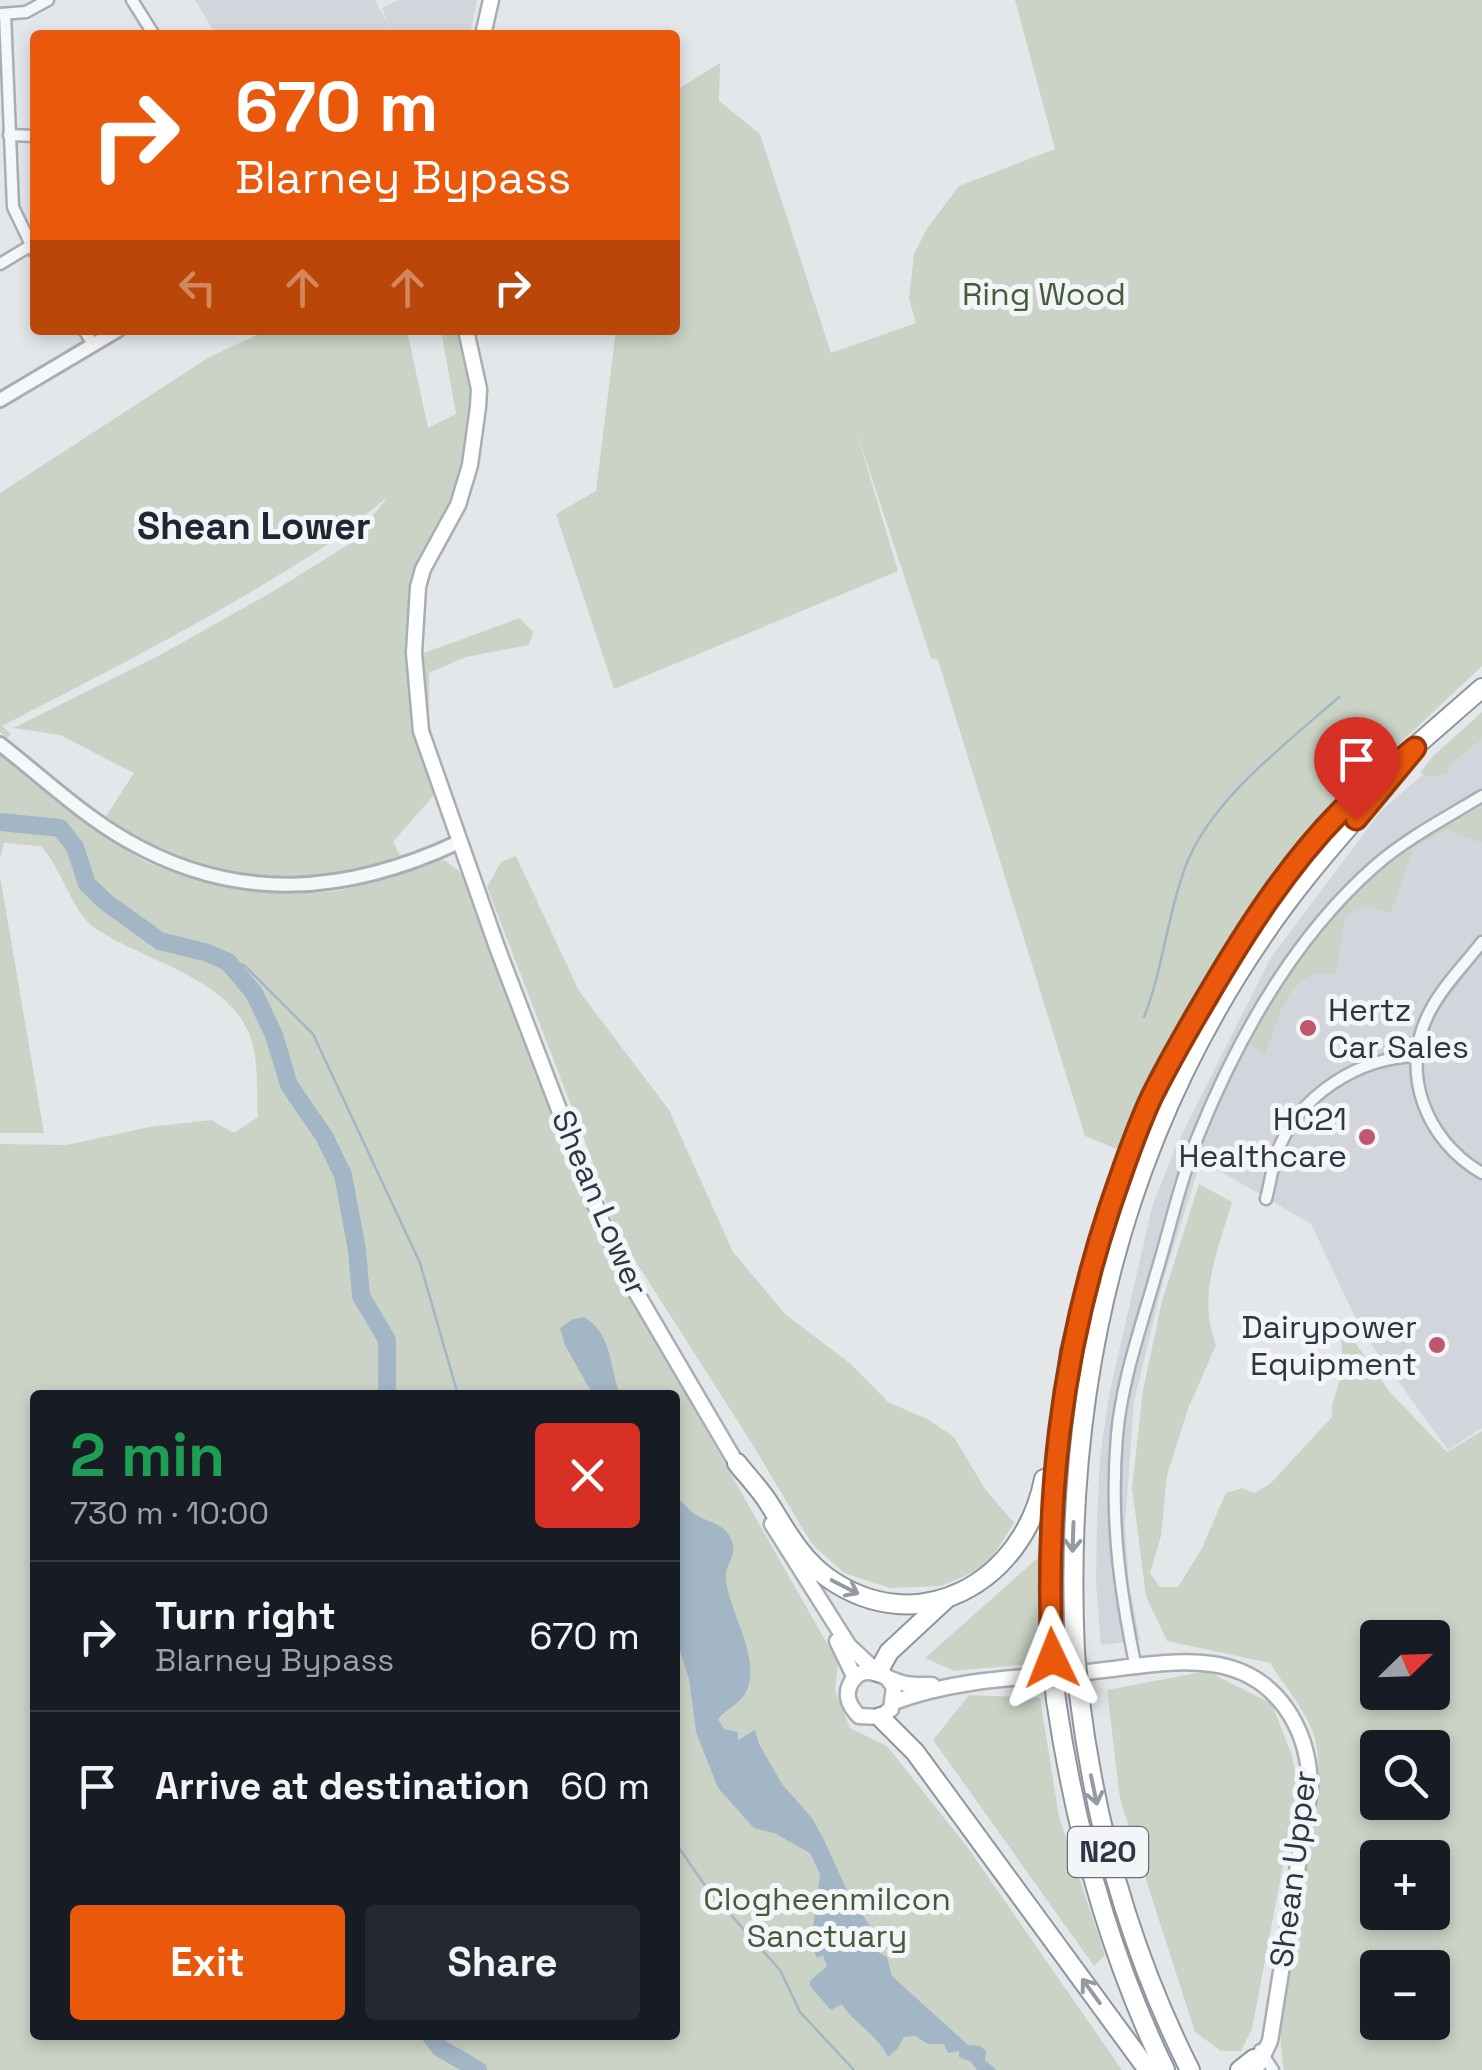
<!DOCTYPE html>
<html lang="en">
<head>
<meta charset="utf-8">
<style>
	:root { --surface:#171b24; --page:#242831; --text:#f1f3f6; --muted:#9ea1a6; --line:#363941; --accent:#ea580c }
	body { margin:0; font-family:"Space Grotesk",sans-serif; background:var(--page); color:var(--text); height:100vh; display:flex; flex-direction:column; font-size:38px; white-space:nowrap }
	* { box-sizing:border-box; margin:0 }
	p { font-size:32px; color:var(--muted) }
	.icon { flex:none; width:55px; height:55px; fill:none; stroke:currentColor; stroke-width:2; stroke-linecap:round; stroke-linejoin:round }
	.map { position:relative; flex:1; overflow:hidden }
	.drawer { position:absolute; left:30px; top:1390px; width:650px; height:650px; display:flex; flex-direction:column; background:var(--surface); border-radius:10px; box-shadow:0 5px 15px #0003 }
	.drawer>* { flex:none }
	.top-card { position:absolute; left:30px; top:30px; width:650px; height:305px; border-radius:10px; box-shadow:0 5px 15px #0003; background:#ea580c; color:#fff; overflow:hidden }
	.needle { width:65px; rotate:67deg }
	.buttons { position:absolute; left:1360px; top:1620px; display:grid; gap:20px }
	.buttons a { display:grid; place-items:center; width:90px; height:90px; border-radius:10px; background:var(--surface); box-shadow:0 5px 15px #0003; font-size:50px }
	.pin { position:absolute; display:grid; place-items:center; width:85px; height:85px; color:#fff; margin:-102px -42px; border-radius:50% 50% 50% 0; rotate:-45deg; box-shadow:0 0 10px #0007 }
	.pin .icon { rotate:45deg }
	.me { position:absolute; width:110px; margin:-55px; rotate:358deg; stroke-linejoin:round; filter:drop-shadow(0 0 8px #0008) }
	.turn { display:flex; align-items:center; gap:35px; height:210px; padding:0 40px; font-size:45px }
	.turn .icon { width:130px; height:130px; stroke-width:2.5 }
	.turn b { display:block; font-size:70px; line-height:85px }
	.lanes { display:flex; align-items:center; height:95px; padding:0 40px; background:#0003; justify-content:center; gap:50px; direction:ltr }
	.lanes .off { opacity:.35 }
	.round { display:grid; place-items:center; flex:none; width:105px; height:105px; border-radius:10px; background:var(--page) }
	.summary { display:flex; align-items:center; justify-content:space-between; height:170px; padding:0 40px }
	h1 { font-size:60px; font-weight:800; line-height:75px; color:#1e9e55 }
	.cta { display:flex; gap:20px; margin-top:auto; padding:20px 40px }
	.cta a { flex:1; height:115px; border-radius:10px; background:var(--accent); color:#fff; font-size:40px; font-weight:800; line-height:115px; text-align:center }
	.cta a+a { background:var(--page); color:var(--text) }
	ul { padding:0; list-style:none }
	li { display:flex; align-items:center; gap:30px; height:150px; padding:0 40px; border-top:2px solid var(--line) }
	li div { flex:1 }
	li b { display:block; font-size:38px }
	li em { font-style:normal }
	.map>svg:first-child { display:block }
</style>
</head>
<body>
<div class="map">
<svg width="1482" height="2070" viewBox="0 0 1482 2070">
	<rect width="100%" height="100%" fill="#e4e7ea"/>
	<g fill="#d2d6dc">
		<path d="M195,0H375L389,26L382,8L399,0H477L470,35H216Z"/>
		<path d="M1482,733V1428L1448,1450L1361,1330L1311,1224L1201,1160L1163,1281L1134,1402L1125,1525L1129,1584L1140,1640L1101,1645L1096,1584L1097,1521L1100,1458L1109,1395L1152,1207L1176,1146L1270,959L1381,811L1444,756Z"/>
	</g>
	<g fill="#cad3c6" fill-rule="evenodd">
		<path d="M1015,0H1482V666L1381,761L1316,832L1143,1101L1122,1151L1085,1136L938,660L931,658L856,430L898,571L614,689L556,514L596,491L616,330H675V91L720,63L719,101L760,134L831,353L916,323L909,299L914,254L928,227L959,186L1055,149Z"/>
		<path d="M268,330H407L428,428L456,414L441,330H458L473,394L464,465L408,600L414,724L434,795L393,842L400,855C311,900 183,874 106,816L134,773L60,735L13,728L160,655L272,592L351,543L387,498C371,509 356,525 339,537C232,608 116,667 2,726L11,734L7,738L0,732V493L211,356Z"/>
		<path d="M520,618L533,632L529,645L466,657L429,673V740L423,722L421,654Z"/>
		<path d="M1482,712V739L1454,761L1446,774L1430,777L1420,773L1432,757Z"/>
		<path d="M0,753C36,782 71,811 109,837C121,845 134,856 147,862C203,887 273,898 334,891C372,886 406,865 444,860L458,870L469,886L605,1252L838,1663L835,1691L850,1728L887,1746L968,1848L1122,2070H0V1144L67,1145L149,1127L211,1120L234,1133L258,1117C256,1093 259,1062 251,1039C231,978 144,961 96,929C72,913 62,868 41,846L4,843L0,858ZM35,1395H675V2035H35Z"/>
		<path d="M1482,807V843L1446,830L1413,848L1391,913L1367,905L1345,915L1336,975C1288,964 1280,1019 1265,1054L1247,1044C1303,938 1374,858 1482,807Z"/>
		<path d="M516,856L579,991L669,1110L733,1252L786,1315L851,1364L888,1402L929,1420L954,1437L985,1489L1014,1523L986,1567L941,1586L890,1588L844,1573L812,1544L751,1442L615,1229L591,1157L487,887L501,862Z"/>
		<path d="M0,876L44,1133H0Z"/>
		<path d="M1199,1184L1232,1202C1218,1251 1197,1295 1216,1345L1188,1409L1167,1475L1161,1536L1150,1573L1160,1587H1178L1201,1550L1226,1493L1242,1488L1254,1493L1270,1484L1332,1417C1331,1402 1334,1400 1338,1386C1345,1366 1341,1342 1340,1321L1389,1391L1447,1452L1482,1431V2070H1284C1272,2002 1293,1924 1306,1857C1313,1819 1325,1773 1314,1735C1306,1711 1284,1685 1270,1663L1167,1641L1146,1596L1132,1488L1143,1390L1162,1301ZM1378,1638H1432V1692H1378ZM1378,1748H1432V1802H1378ZM1378,1858H1432V1912H1378ZM1378,1968H1432V2022H1378Z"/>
		<path d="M1040,1556L1039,1663L954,1671L925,1658Z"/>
		<path d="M1207,1671L1272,1704L1292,1756L1298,1786L1252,2029L1241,2051H1221L1195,2032L1120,1799L1107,1690Z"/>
		<path d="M969,1695L1040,1698L1059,1817L1105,1955L1094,1966L933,1740Z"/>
	</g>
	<g fill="#a3b6c6">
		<path d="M584,1317C613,1335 609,1366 620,1395H593L565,1345L560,1328L573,1319Z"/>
		<path d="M675,1496C684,1502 688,1511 698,1516C710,1523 722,1523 730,1537C740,1555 724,1563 726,1580C729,1613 768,1669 741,1699C734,1707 725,1710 718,1719L724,1729L738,1732V1740L755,1730L759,1744L782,1784L812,1818L824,1840L849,1895L879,1939L878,1952L887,1957L892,1976L968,2045L980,2046L986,2051L985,2060L997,2070H977L971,2062L959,2057V2051L948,2053L944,2044H928L915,2036L904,2037L898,2048L888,2057C877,2034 853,2023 842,2004L831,2010L810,1986V1981L827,1966L823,1955L817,1958L811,1944L820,1874L810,1853L774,1833L754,1828L718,1788L696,1732L689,1679L675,1635Z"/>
	</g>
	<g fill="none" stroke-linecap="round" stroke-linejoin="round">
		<g stroke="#a3b6c6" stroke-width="2.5">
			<path d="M228,962L244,965L313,1034L420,1263L458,1395"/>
			<path d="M1144,1017C1163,969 1167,916 1185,868C1209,801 1287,743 1339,697"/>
			<path d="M675,1842L706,1887L780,1970L800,2012L854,2070"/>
		</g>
		<g stroke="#a3b6c6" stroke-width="18">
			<path d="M0,822L60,828L75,847L87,884L107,903L160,941L208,953L228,962L254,993L274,1035L289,1085L324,1136L343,1175L357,1250L361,1296L387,1340V1395"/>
			<path d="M430,2035L440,2048L478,2070"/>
		</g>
		<g stroke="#a9aeb4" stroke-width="15">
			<g id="minor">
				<path d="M132,0L154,35"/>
				<path d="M0,14L26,12L48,0"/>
				<path d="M5,14L13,207L35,253"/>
				<path d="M9,135L35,136"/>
				<path d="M0,264L30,246"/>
				<path d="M84,330L93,344"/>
				<path d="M1482,942C1465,964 1443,986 1430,1011C1398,1071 1426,1141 1482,1173"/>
				<path d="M1266,1199C1270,1184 1272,1168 1277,1153C1298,1095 1359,1057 1418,1056"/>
				<path d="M1136,1668C1119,1587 1110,1518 1117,1435C1122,1380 1141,1327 1156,1274C1170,1229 1180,1180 1198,1136C1238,1037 1293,938 1375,866C1407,838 1446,818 1482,796"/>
				<path d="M1260,2050L1273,2070"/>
			</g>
		</g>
		<g stroke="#a9aeb4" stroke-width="18">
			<g id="tertiary">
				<path d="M0,400L118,330"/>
				<path d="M0,744C42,777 82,815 128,841C238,904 348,894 459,842"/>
			</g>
		</g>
		<g stroke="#a9aeb4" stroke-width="19">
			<g id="secondary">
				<path d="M483,35L491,0"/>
				<path d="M466,330L479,389L478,407L470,465L458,505L423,569L418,587L414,653L421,731L497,947L603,1225L629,1280L741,1471"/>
				<path d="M772,1524L849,1646L877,1672"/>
				<path d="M837,1641L855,1678"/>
				<path d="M885,1675L894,1687L891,1709L880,1717L859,1716C851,1708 845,1699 849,1687C859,1660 882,1677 899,1682C909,1686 921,1685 932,1685"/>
				<path d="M894,1702C952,1680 1014,1678 1075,1673C1119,1670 1168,1658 1212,1664C1277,1673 1310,1729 1310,1790L1270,2041L1259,2064"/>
			</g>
		</g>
		<g stroke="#8d959f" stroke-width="22">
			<g id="trunk">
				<path d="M737,1463C748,1477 761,1490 770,1505C787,1532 802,1560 828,1578C919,1642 1024,1582 1044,1479"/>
				<path d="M1075,1652C1063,1395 1116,1151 1263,936C1298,883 1341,836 1382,788"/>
				<path d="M1052,1658L1049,1575L1051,1497L1070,1351L1099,1242L1152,1097L1229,959L1273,893L1340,812L1482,688"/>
				<path d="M878,1672L889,1652L945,1600"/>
				<path d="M1079,1694C1095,1825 1130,1951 1190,2070"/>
				<path d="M1056,1700C1075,1829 1108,1952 1165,2070"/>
				<path d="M880,1717L915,1752L1148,2070"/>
				<path d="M1240,2070L1254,2059"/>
			</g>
		</g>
		<use href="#minor" stroke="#f6f7f9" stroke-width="10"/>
		<use href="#tertiary" stroke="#f6f7f9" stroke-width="12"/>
		<use href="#secondary" stroke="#fff" stroke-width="14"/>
		<use href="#trunk" stroke="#fff" stroke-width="18"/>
		<g stroke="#8d959f" stroke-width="22" stroke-linecap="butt">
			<g id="trunk-bridge">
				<path d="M1075,1652L1079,1694"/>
				<path d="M1052,1658L1056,1700"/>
			</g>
		</g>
		<use href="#trunk-bridge" stroke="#fff" stroke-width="18"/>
	</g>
	<defs><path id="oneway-shaft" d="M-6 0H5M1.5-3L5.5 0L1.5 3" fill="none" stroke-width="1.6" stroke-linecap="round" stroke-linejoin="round" transform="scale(2.5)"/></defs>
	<g stroke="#969aa0">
		<use href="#oneway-shaft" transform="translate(1073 1537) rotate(92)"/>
		<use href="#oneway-shaft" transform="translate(845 1587) rotate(27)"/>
		<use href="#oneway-shaft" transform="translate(1094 1790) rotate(78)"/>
		<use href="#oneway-shaft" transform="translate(1091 1991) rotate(-126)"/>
	</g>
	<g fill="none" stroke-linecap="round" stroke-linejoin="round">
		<g stroke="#983908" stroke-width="25">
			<path id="route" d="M1052,1658C1045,1502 1060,1359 1109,1210C1122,1172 1135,1132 1152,1096C1169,1062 1188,1029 1207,997C1245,932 1287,866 1340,812C1363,789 1390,769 1415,748L1356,819"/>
		</g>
		<use href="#route" stroke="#ea580c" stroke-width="18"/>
	</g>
	<g fill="#bf586e" stroke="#f3f5f8" stroke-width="4">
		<circle cx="1308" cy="1028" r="10"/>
		<circle cx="1367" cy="1137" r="10"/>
		<circle cx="1437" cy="1345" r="10"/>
	</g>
	<g text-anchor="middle" stroke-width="10" stroke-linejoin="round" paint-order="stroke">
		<rect fill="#f3f5f8" stroke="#686f78" stroke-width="2.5" x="1068" y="1827" width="80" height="50" rx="8"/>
		<g font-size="30" font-weight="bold" fill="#2d3641">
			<text x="1108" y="1862">N20</text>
		</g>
		<g font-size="32" fill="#445b3c" stroke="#f3f5f8">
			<text x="1044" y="305">Ring Wood</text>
			<text x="827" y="1910">Clogheenmilcon<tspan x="827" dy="37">Sanctuary</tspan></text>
		</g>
		<g font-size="32" fill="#2d3641" stroke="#f3f5f8" text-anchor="end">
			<text x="1328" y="1021" text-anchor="start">Hertz<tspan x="1328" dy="37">Car Sales</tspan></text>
			<text x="1347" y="1130">HC21<tspan x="1347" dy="37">Healthcare</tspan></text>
			<text x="1417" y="1338">Dairypower<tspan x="1417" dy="37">Equipment</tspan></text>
		</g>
		<g font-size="32" fill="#2d3641" stroke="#f3f5f8">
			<text transform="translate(600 1203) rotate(67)" y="11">Shean Lower</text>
			<text transform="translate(1293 1869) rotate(-83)" y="11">Shean Upper</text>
		</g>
		<g font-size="38" font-weight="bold" fill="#1f2732" stroke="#f3f5f8">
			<text x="254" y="539">Shean Lower</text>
		</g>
	</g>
</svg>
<div class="buttons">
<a><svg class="needle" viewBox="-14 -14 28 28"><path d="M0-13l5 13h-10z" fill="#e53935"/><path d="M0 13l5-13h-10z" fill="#9ea1a6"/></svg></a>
<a><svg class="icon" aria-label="search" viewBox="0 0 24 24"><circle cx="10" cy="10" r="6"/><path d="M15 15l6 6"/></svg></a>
<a>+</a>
<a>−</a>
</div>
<div class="pin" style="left:1356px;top:819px;background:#d93025"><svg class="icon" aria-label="arrive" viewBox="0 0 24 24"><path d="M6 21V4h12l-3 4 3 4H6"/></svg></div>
<svg class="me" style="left:1052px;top:1658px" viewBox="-20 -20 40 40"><path d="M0-17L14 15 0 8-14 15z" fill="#ea580c" stroke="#fff" stroke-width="4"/></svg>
<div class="top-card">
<div class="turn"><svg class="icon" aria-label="right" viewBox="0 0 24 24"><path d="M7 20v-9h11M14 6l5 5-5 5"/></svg><div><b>670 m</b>Blarney Bypass</div></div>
<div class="lanes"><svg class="icon off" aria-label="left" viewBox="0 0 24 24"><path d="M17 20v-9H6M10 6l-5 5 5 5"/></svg><svg class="icon off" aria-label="ahead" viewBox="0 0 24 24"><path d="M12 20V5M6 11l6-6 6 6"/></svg><svg class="icon off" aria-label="ahead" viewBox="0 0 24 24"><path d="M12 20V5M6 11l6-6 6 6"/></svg><svg class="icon" aria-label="right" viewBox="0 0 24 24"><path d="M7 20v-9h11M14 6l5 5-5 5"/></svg></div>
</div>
<section class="drawer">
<div class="summary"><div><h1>2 min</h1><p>730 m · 10:00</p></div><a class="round" style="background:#d93025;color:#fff"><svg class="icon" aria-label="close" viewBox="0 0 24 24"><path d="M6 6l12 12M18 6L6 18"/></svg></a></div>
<ul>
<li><svg class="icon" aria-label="right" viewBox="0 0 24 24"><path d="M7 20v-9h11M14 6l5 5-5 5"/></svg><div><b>Turn right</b><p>Blarney Bypass</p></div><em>670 m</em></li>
<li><svg class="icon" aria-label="arrive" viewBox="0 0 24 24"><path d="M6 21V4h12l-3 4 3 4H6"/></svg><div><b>Arrive at destination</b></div><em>60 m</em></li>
</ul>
<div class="cta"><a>Exit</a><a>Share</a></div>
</section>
</div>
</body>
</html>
